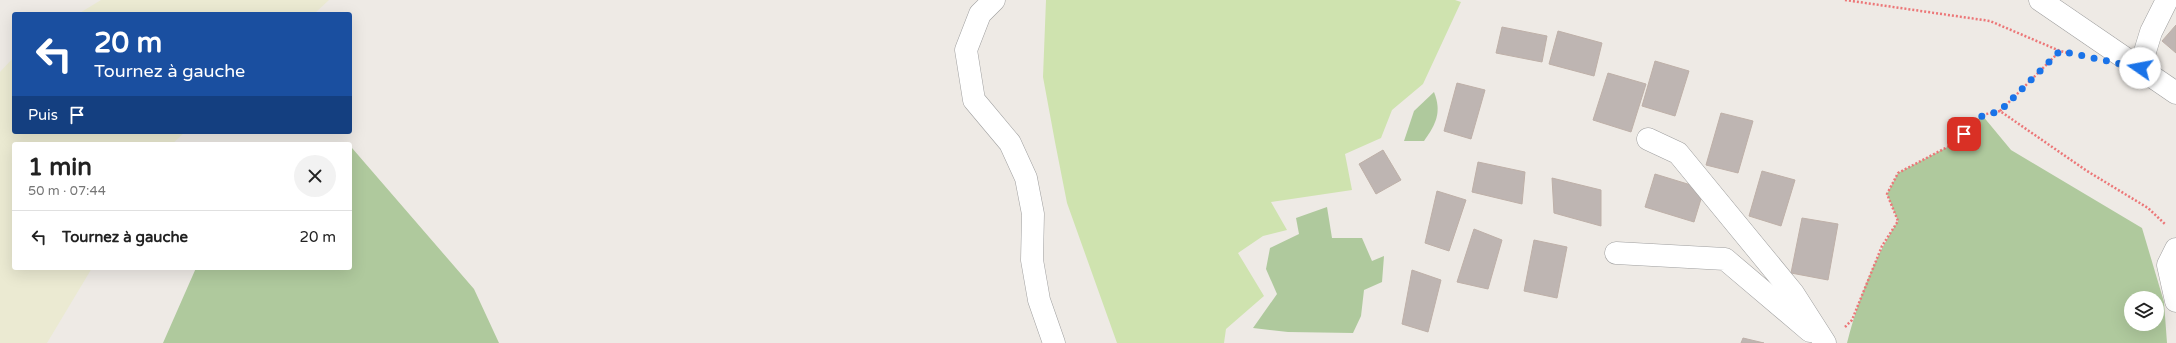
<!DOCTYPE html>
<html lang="fr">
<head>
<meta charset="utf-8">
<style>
	:root { --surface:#fff; --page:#f2f2f2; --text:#222; --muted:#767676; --line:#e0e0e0 }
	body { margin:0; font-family:"Varela Round",sans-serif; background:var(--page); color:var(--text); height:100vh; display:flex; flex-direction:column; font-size:15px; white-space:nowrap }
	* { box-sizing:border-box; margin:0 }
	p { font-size:13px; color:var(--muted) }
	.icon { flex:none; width:22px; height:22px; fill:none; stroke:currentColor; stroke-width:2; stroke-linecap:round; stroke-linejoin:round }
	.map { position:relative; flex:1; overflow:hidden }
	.drawer { position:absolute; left:12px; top:142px; width:340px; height:128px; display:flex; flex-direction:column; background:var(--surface); border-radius:4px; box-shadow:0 4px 16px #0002 }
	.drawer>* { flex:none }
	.banner { position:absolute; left:12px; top:12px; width:340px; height:122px; border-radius:4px; box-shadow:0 4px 16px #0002; background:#1a4fa0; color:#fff; overflow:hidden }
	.tools { position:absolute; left:2124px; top:291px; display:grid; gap:8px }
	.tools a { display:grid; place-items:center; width:40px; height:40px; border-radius:50%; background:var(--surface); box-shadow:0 4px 16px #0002; font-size:20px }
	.pin { position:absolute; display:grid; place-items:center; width:34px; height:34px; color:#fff; margin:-17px; border-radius:8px; box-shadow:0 2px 6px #0006 }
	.me { position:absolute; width:44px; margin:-22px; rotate:282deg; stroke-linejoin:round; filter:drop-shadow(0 0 3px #0008) }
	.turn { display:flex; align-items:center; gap:14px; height:84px; padding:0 16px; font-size:18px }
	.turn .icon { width:52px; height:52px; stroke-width:2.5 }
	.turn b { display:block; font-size:28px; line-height:34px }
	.then { display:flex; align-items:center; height:38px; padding:0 16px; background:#0003; gap:8px; font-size:15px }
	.round { display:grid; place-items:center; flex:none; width:42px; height:42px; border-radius:21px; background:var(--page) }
	.summary { display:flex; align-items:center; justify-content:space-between; height:68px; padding:0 16px }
	h1 { font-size:24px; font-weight:700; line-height:30px }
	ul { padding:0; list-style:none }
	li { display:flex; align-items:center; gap:12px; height:52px; padding:0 16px; border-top:1px solid var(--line) }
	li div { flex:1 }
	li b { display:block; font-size:15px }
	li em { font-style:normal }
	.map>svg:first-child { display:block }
</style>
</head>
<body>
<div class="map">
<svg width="2176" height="343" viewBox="0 0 2176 343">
	<rect width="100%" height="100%" fill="#eeeae5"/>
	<g fill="#ebead2">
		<path d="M101,0H329L314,14H78Z"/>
		<path d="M14,57V132H185L172,144H14V268H92L47,343H0V72Z"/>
	</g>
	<path fill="#cfe3af" d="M1046,0H1455L1461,2L1423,84L1392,110L1381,138L1345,154L1352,190L1271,202L1287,230L1263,236L1238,253L1264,296L1226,329L1224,343H1117L1067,203L1055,142L1043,77Z"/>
	<g fill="#afc99d" fill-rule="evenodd">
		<path d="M1434,92C1442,112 1436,124 1424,141H1404L1414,111Z"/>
		<path d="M1982,115L2011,150L2142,228L2164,302L2167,343H1847C1858,300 1874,258 1898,221L1887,194L1898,173L1955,143ZM2131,298H2157V324H2131Z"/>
		<path d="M352,148L474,289L499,343H163L196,268H350V149Z"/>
		<path d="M1327,207L1332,238H1362L1372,261L1384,256L1382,282L1364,290L1361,316L1353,333L1288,332L1253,328L1277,294L1266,269L1270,248L1299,234L1296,218Z"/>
	</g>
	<g fill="#beb5b2" stroke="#beb0a8">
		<path d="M2176,25V53L2162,41Z"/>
		<path d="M1502,27L1547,36L1542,62L1496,53Z"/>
		<path d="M1558,31L1602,43L1594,76L1549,64Z"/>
		<path d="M1655,61L1689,71L1675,116L1642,106Z"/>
		<path d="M1608,73L1646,84L1631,132L1593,120Z"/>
		<path d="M1457,83L1485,90L1471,139L1444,131Z"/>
		<path d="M1721,113L1753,121L1738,173L1706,165Z"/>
		<path d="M1383,150L1401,180L1376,194L1359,164Z"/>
		<path d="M1478,162L1525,172L1522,204L1472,192Z"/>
		<path d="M1762,171L1795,180L1781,226L1749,216Z"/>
		<path d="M1655,174L1704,189L1694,222L1645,207Z"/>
		<path d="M1552,178L1601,190V226L1554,213Z"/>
		<path d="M1437,191L1466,200L1449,251L1425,243Z"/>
		<path d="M1802,218L1838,224L1828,280L1791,273Z"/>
		<path d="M1474,229L1502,240L1488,289L1457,282Z"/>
		<path d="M1534,240L1567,247L1557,298L1524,291Z"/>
		<path d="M1412,270L1441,280L1428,332L1402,324Z"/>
		<path d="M1743,338L1764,343H1741Z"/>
	</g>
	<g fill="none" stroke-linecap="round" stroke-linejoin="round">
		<g stroke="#9f9f9f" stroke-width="23">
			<g id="minor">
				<path d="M994,0L980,14L966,50L974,100L1010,143L1026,178L1033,214L1032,260L1039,300L1054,343"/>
				<path d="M2040,0L2176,93"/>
				<path d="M2140,68L2151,32L2167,0"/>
				<path d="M1648,139L1678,153L1793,293L1825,343"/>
				<path d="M2176,249L2168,265L2176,301"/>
				<path d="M1616,253L1725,259L1810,331"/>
			</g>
		</g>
		<g stroke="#ec7778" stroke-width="2.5" stroke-dasharray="2 2" stroke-linecap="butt">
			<path d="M1845,0L1990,21L2060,51L2068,53"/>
			<path d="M2000,111L2060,51"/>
			<path d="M1845,327L1852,320L1882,246L1898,221L1887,194L1898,173L1955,143L1982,115L2000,111L2087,171L2148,208L2166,225"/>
		</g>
		<use href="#minor" stroke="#fff" stroke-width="22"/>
	</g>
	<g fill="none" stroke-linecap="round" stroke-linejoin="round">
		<path stroke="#1a73e8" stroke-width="7" stroke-dasharray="0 12.6" d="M1964,134L1982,116L2000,111L2060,51L2140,68"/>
	</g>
</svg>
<div class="tools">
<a><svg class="icon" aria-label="layers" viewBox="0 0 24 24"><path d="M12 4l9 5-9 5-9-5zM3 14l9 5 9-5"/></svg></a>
</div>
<div class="pin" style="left:1964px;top:134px;background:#d93025"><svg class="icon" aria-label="arrive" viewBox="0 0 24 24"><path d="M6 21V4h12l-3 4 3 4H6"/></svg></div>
<svg class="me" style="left:2140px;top:68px" viewBox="-20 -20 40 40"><circle r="19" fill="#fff"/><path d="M0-13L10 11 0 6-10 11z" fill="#1a73e8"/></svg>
<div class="banner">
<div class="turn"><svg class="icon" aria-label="left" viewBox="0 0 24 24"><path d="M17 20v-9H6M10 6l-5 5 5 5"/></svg><div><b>20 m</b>Tournez à gauche</div></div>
<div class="then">Puis<svg class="icon" aria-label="arrive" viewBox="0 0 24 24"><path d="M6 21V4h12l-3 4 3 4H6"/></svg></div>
</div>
<section class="drawer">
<div class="summary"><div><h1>1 min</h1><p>50 m · 07:44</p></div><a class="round"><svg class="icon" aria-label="close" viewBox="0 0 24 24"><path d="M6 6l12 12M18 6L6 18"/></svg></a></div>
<ul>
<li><svg class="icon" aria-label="left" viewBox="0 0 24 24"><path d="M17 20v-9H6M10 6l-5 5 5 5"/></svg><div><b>Tournez à gauche</b></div><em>20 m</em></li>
</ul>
</section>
</div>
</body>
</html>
